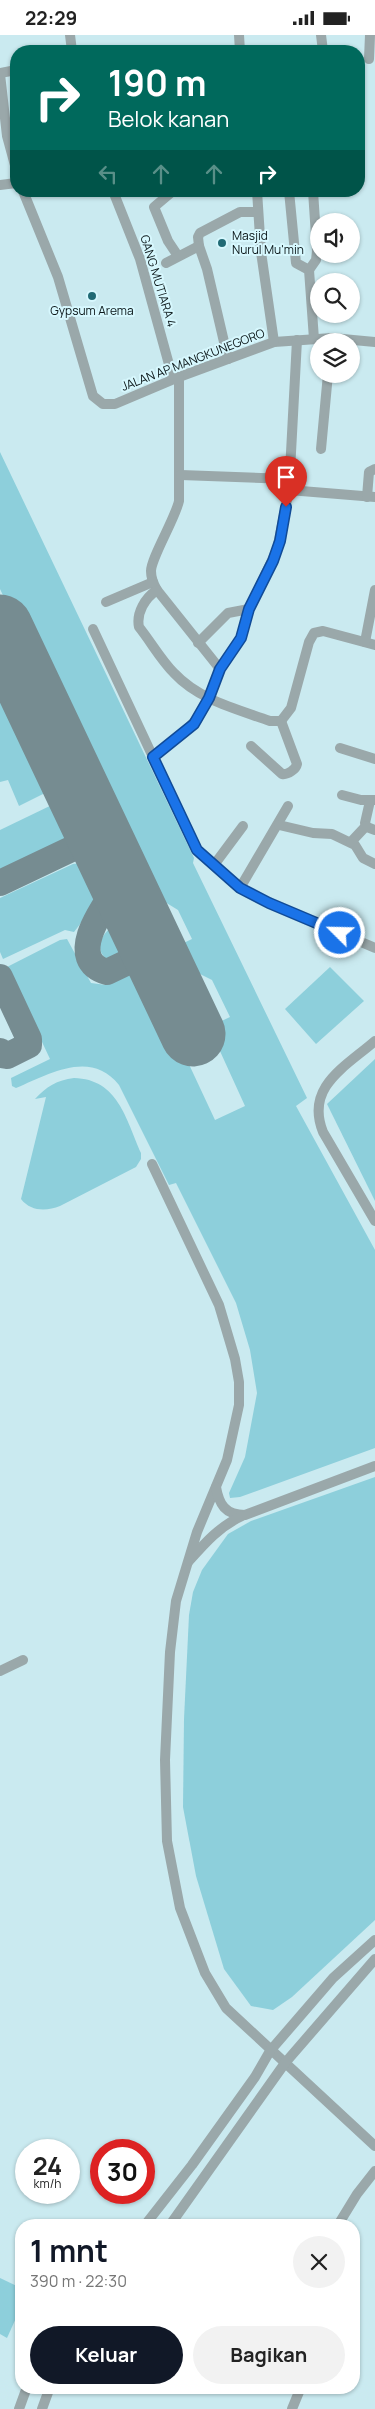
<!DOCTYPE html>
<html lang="id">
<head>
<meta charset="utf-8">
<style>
	:root { --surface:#fff; --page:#f2f2f2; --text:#222; --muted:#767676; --accent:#111827 }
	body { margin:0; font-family:Manrope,sans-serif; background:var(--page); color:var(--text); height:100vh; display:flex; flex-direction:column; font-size:19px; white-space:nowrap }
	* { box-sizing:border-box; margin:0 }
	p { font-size:16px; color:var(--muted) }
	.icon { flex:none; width:28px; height:28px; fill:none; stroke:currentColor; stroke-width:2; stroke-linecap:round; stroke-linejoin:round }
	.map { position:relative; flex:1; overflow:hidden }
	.sheet { position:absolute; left:15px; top:2184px; width:345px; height:175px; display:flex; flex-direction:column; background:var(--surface); border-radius:20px; box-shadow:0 1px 4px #0004 }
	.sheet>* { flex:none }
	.top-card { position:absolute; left:10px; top:10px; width:355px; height:152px; border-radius:20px; box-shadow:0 1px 4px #0004; background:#00695c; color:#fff; overflow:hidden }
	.fabs { position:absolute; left:310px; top:178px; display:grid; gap:10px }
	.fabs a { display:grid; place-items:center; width:50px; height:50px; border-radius:50%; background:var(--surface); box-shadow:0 1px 4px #0004; font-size:25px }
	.speed { position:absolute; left:15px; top:2104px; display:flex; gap:10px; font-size:25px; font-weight:700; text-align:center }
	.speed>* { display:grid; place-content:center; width:65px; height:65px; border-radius:50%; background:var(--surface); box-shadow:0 1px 4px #0004; line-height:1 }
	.speed small { font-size:12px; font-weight:400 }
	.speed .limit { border:8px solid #d22; background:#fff; color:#111 }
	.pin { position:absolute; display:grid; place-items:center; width:42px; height:42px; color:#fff; margin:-51px -21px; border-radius:50% 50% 50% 0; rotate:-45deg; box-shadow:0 0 5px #0007 }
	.pin .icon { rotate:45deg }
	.me { position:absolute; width:55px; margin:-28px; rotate:293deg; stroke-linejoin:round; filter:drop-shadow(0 0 4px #0008) }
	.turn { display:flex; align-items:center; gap:18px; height:105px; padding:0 15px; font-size:22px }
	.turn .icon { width:65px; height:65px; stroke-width:2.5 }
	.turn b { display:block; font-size:35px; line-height:42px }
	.lanes { display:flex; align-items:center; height:48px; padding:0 15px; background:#0003; justify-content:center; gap:25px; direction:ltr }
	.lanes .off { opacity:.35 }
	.round { display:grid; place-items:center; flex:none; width:52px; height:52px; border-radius:26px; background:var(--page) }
	.head { display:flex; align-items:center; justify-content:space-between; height:85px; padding:0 15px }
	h1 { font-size:30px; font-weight:700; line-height:38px; color:var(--accent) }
	.button { display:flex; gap:10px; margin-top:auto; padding:10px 15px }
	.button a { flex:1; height:58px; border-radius:30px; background:var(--accent); color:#fff; font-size:20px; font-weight:700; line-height:58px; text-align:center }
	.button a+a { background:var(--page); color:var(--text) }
	.status { display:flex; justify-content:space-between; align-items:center; height:35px; padding:0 25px; background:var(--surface); direction:ltr }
	.status svg { height:14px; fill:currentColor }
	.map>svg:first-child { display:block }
</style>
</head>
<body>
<div class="status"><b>22:29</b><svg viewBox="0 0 49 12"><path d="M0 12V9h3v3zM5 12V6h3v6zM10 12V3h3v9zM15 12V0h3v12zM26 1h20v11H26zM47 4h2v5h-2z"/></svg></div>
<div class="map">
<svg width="375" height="2374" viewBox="0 0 375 2374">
	<rect width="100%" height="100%" fill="#caeaf0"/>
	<g fill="#8dcfdb">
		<path d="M0,417L194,823L193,828L307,1063L296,1071L375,1215V1413L240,1462L230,1463L229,1458L245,1422L257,1358L250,1315L236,1268L176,1148L169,1150L119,1050C91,1014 49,1039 16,1053L12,1051L11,1043L50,1024L7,932L60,905L67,904L91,948L106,950L144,933L215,1085L245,1071L209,992L230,982L212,945L176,927L171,914L192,904L178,875L142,853L0,554Z"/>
		<path d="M0,632L53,744L49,756L19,771L8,745L0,747Z"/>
		<path d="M56,768L67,772L76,790L75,798L65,811L0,841V795Z"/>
		<path d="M82,828L97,835L104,850C96,867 86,882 74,897L65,895L3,924L0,917V863L73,829Z"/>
		<path d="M111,893L121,897L129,913L116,924L109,925C94,918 100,900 111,893Z"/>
		<path d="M330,932L364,966L316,1009L285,974Z"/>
		<path d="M375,1024V1166L327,1069Z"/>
		<path d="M74,1043C118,1044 126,1084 141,1118V1124L136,1132L60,1171C47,1176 31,1177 21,1164L46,1062L35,1064C46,1052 57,1045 74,1043Z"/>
		<path d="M375,1442V1885L292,1962L273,1975L251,1971L224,1934L196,1841L183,1772L184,1684L189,1580L193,1557L202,1535L228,1499L251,1486Z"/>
		<path d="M0,2243L21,2253V2272L7,2303L0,2299Z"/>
	</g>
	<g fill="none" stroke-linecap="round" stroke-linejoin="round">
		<g stroke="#768c91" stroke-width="26">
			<path d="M92,786L89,801L84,808L96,811L109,821"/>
			<path d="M121,846C107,867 62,924 107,937L153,915"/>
			<path d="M0,848L84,808"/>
			<path d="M0,942L29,1004V1010L7,1021L1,1020L0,1016"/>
		</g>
		<path stroke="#768c91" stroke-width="65" d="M0,592L193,999"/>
		<g stroke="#9aa8aa" stroke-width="10">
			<path d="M70,0L72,16"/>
			<path d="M239,0L240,16"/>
			<path d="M321,0L323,16"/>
			<path d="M369,24L370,0"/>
			<path d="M0,38L16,35"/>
			<path d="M0,39L7,101L16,134"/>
			<path d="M0,150L16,148"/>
			<path d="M23,156L58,242L93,361L103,369H115L179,342L274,307L332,303L375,307"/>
			<path d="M113,156L140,224L173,344"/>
			<path d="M173,156L154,172L168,206L178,221"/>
			<path d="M257,156L261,217L274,307"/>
			<path d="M289,156L296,228L309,235L314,304"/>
			<path d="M199,211L198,202L200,198L240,177H258"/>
			<path d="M166,228L199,211L207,234L228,324"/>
			<path d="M309,235L316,225L317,216L313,156"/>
			<path d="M179,342V466C175,484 151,523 151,536C151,543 154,550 157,555L220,634"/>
			<path d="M321,414L328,339"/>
			<path d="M181,440L289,444"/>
			<path d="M289,455L375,462"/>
			<path d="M367,462L369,437L375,434"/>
			<path d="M157,555C145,563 136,578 139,592C151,607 161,625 174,638C199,665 237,674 270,686H281L291,673L309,607L314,598L323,596L375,610"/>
			<path d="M106,567L153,547"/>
			<path d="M93,594L153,722"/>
			<path d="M365,607L375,555"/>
			<path d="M198,608L228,578L249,574"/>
			<path d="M251,711L282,739C288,740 296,734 297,729L281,686"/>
			<path d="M340,713L375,724"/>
			<path d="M342,760L361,765H375"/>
			<path d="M370,766L365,788L367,792L375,795"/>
			<path d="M288,771L240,853L197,815L153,722L186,696L199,681L209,663L220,634L241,603L249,574L277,515L289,455L297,305"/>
			<path d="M279,790L313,798L332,799L355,810L363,823L375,829"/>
			<path d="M351,807L366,791"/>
			<path d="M214,830L243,791"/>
			<path d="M240,853L269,868L375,913"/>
			<path d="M375,1006C345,1032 305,1052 323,1097L375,1186"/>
			<path d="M152,1129L219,1270L235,1324L239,1347V1370L227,1425L197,1497L176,1566L170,1617L165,1725L167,1806L180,1873L205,1938L226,1973L375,2111"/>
			<path d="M216,1452C219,1469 225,1480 245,1480L375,1431"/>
			<path d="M189,1526C205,1508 220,1491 242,1481"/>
			<path d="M0,1636L23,1625"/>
			<path d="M145,2190L192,2130L255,2042L270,2016L333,1943L375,1905"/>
			<path d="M170,2190L285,2028L375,1924"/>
			<path d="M338,2190L357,2159L375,2136"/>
			<path d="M19,2374L27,2352"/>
			<path d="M42,2374L50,2352"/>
			<path d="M292,2374L301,2352"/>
		</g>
	</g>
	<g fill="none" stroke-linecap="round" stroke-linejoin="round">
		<g stroke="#114b97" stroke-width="12">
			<path id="route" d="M286,472L280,506L273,526L249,574L241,603L220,634L209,663L194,689L153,722L197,815L240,853L269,868L340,898"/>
		</g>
		<use href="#route" stroke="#1a73e8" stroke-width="9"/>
	</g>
	<g fill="#216a75" stroke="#d7f8fe" stroke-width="2">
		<circle cx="222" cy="208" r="5"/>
		<circle cx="92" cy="261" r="5"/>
	</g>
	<g text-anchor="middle" stroke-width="4" stroke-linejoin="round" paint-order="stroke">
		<g font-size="12" fill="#0b1719" stroke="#d7f8fe" text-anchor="start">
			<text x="232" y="205">Masjid<tspan x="232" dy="14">Nurul Mu'min</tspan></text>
			<text x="92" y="280" text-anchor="middle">Gypsum Arema</text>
		</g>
		<g font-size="12" fill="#0b1719" stroke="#d7f8fe">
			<text transform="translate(158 246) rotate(73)" y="4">GANG MUTIARA 4</text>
			<text transform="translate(193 325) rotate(-21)" y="4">JALAN AP MANGKUNEGORO</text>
		</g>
	</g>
</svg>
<div class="fabs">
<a><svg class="icon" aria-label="sound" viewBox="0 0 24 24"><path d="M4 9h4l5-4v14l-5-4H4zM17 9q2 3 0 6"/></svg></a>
<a><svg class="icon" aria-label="search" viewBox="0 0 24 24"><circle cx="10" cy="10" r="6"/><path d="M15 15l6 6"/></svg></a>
<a><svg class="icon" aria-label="layers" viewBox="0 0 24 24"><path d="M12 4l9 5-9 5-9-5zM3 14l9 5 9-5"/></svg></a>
</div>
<div class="speed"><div>24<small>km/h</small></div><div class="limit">30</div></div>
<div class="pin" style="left:286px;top:472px;background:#d93025"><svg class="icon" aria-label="arrive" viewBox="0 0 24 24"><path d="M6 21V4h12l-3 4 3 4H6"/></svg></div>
<svg class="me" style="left:340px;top:898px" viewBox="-20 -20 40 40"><circle r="17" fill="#1a73e8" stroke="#fff" stroke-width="3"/><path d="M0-11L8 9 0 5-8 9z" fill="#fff"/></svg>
<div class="top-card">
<div class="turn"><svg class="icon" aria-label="right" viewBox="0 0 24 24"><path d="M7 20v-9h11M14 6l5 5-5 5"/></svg><div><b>190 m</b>Belok kanan</div></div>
<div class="lanes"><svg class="icon off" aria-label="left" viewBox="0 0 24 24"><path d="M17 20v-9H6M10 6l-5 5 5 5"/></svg><svg class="icon off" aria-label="ahead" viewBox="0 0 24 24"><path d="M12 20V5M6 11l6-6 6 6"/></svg><svg class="icon off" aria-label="ahead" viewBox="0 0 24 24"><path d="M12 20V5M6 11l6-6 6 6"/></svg><svg class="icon" aria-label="right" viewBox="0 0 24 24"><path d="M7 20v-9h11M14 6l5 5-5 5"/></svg></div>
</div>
<section class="sheet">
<div class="head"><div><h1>1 mnt</h1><p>390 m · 22:30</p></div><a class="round"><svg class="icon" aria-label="close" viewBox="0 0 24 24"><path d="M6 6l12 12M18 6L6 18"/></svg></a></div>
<div class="button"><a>Keluar</a><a>Bagikan</a></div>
</section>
</div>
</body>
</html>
